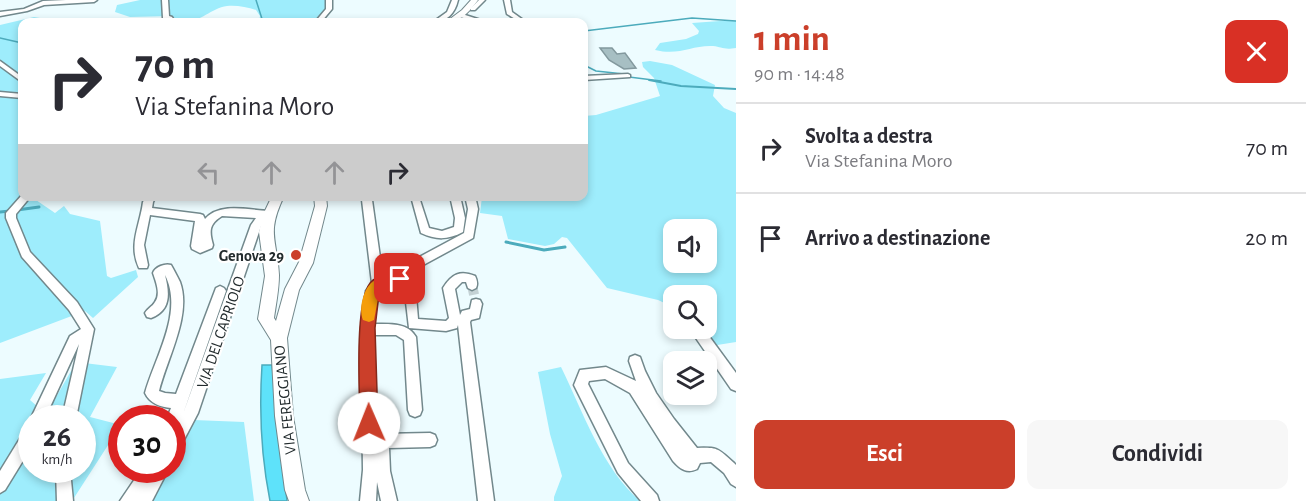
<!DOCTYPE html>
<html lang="it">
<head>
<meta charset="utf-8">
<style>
	:root { --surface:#fff; --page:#f7f7f7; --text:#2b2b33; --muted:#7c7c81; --line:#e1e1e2; --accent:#cb3f2a }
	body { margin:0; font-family:"Alegreya Sans",sans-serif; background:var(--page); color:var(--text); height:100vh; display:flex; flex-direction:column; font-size:22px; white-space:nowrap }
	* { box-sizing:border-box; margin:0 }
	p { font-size:20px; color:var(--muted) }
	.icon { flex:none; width:33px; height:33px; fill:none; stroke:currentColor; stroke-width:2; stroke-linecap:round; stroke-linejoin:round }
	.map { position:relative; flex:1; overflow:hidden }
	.drawer { display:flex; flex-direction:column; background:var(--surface); width:570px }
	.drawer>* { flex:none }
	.hud { position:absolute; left:18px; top:18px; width:570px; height:183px; border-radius:12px; box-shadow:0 3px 9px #0003; background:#fff; color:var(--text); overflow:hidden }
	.fabs { position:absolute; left:663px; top:219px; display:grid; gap:12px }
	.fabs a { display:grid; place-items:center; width:54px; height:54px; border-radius:12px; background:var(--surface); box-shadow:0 3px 9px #0003; font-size:30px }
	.speed { position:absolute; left:18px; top:405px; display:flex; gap:12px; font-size:30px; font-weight:700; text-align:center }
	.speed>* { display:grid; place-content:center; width:78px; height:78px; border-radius:50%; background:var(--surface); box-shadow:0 3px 9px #0003; line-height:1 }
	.speed small { font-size:15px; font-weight:400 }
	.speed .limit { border:9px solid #d22; background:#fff; color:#111 }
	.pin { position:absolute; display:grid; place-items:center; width:51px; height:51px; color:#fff; margin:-26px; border-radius:12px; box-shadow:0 3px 9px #0006 }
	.me { position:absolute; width:66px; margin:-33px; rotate:359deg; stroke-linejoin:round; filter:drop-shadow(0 0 4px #0008) }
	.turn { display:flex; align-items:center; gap:21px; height:126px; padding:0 18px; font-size:27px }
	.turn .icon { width:78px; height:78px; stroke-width:2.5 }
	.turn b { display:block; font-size:42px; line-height:51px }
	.lanes { display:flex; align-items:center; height:57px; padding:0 18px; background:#0003; justify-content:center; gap:30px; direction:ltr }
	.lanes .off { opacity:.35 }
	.round { display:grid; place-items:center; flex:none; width:63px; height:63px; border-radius:12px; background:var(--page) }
	.head { display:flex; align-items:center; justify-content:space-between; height:102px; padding:0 18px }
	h1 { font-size:36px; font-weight:700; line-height:45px; color:var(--accent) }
	.button { display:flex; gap:12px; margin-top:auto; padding:12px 18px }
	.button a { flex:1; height:69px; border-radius:12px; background:var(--accent); color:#fff; font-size:24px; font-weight:700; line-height:69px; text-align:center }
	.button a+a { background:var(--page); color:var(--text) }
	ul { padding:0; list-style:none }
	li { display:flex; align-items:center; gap:18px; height:90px; padding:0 18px; border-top:2px solid var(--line) }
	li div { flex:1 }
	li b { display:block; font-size:22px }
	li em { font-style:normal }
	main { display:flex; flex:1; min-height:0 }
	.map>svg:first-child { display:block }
</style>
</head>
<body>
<main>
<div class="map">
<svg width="736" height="501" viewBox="0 0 736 501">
	<rect width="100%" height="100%" fill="#edfcff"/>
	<g fill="#9eedfc" fill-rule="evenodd">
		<path d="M140,0H326L327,10L315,22H259L260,16L256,10C247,7 236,5 227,6C207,9 196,29 173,19L172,16L130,17L115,12L117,5Z"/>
		<path d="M34,17L46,19L45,22H22V196L40,197L36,200L55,213L64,206L70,214L100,221L107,276L111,278L136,270L138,277L93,318L85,311L0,343V25Z"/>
		<path d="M720,21H736V48C723,50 722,47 713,46C691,45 680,56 655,50L660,43L686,39L698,34L699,31L692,23Z"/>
		<path d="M650,61L672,65L715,85L713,96L724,108L736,113V342L711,346L698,329L706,328V296H674L673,307L658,300L607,288L567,238L562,237L554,244L545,246L508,239L502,216L480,213L482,197L584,196V116L596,115L660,96L654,78L643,67L642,62ZM674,230H706V262H674Z"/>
		<path d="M84,363L117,367L90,417L121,425L72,501H0V494L31,440L32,470H82V418H44L71,371Z"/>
		<path d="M561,367C583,412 602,468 640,501H554V497L562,476L550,434L538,372Z"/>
		<path d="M46,373L30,400L38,407L22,440L0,476V379Z"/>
		<path d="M194,420L244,422L254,501H151L168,470H172L173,460Z"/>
	</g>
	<path fill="#5ee2fa" stroke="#4cabbc" stroke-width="1.5" d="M262,365H272L287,501H270C261,456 259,411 262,365Z"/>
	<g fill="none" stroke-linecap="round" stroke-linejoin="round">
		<g stroke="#4cabbc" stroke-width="1.5">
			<path d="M256,0L263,22"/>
			<path d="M584,31L692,18L736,21"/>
			<path d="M0,38L22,43"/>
			<path d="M584,65L596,71L624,74"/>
			<path d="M629,77L661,81"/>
		</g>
		<path stroke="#4cabbc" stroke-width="2" d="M649,80L681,86L736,89"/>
		<g stroke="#4cabbc" stroke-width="3">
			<path d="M17,210L39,207"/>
			<path d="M0,212L10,211"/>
			<path d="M506,242L544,250L565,247"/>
		</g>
	</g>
	<path fill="#a7bfc3" stroke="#83999e" stroke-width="1.5" d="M600,48H612L617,54L625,53L636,68L624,69L609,60Z"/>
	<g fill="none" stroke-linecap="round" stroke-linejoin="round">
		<path stroke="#c4d2d5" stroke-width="10" stroke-dasharray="10 5" stroke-linecap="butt" d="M472,285L476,304"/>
		<g stroke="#72888c" stroke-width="3">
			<g id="street">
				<path d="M66,0H97L94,2L44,5L27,11L0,16V12L24,9L43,1Z"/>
				<path d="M162,0H168L169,16L172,17L175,22H169L168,20L163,18Z"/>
				<path d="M326,0H332V9L321,22H315L326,9Z"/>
				<path d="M452,0H458C455,13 447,22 433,22L447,12Z"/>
				<path d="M479,0H485L475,10H471V8Z"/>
				<path d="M504,0H510L512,12L526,22H520L507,14Z"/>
				<path d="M462,14L484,21L485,22H478L460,17L459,16Z"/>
				<path d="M0,61L22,77V82L0,66Z"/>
				<path d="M628,74L630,75V77L584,80V76Z"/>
				<path d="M0,92L22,94V98L0,96Z"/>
				<path d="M22,195V196H31L16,214V218L30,252L77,302L94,329L76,418H62L79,344L45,418H31L70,336L81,329L69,310L22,257L6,218V213Z"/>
				<path d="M147,196H156L153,202L152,208L200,214L203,215L205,219C220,202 248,210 269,211L274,215L272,218H266L261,226L198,413L177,453L172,455V418H167L171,408C161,407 150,404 145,393C155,357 184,312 165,275C169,292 172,310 151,318L147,317L145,313C148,308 152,307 155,302C161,294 156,282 153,273C155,267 165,263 171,265C174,270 177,276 180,282C192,315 167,358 159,391L165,393L176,394L216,288L220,286L224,288L226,291L183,414L251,225L256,218L222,216C209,224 209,231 213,245L212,248L200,253L192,249L191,246L195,221L150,215L144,245L148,265L147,268H139C128,244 140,226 143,202Z"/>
				<path d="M364,196H373L372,200L383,279L400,276L396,272L397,269L464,233L468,209L465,196H475L478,209L473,238L403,276L410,277L415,283L418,319L446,321L449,318L443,288C452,274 460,270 475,276C477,280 478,284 476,288L472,290L468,288L466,282H462L455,289L460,315L462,311L470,309L472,300L476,299L480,300L482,304L479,318L471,320L470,322L494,501H478L458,325L457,328L446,331L409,328L404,285L381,288L377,293L374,324C388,324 408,322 416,337L422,410L420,415L415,417L410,415L408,410L404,340L396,335H373L376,436L381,434L430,433L435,435L437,440L435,445L430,447L389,448L390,471L397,501H381L377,482L376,501H360L363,470L361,329L366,291L372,283L362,200Z"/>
				<path d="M409,196L419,197L429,228L442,231L454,227L455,218L450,196H460L465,218L463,232C448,240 436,240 421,233L412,200Z"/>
				<path d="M673,304H674V314L669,313L667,309L669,305Z"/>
				<path d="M689,328H703L736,373V391L731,389Z"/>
				<path d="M635,355L640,357L645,371L656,393L674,419L697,448C719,447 718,449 734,463L736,465V487L731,484L724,473L711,462L700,463L697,469C687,474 680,469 673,461L630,393L605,379L589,381L588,384L628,463L657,495L659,501H641L618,473L574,385L580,370L606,367L636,381L629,361L630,357Z"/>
				<path d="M32,425V446L5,490L0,493V471L27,427Z"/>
				<path d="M56,470H70L73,501H57Z"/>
				<path d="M141,470H168L152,501H120Z"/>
			</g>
		</g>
		<g stroke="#72888c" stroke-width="2">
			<g id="secondary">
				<path d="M471,0H478C470,11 461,22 446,22L462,10Z"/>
				<path d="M272,196H284C266,234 277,238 279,275C279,289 276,304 274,318L276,321L285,289L299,262L315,206L314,196H326L327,206L313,263L299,290L287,338L293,416L305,490L309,501H289L285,490L275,416L271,340L258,319L265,276L259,232L263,215Z"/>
			</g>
		</g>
		<use href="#street" fill="#fff" fill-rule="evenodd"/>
		<use href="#secondary" fill="#fff" fill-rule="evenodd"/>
	</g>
	<path fill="#cb3f2a" stroke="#84291b" stroke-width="1.5" d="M400,273L405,275L407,279L405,284L383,289L379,294L375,328L378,423L375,429L369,432L363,429L360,423C360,397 353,294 373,280C380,276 392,275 400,273Z"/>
	<path fill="#f59e0b" d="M378,279L383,280L385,285L379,293L374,320L369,322L363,320C358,308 364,283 378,279Z"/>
	<circle fill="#cb3f2a" stroke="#fff" stroke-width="2" cx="296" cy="255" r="6"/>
	<g text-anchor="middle" stroke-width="4.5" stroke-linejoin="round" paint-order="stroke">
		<g font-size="16" font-weight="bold" fill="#222b2d" stroke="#fff" text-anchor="end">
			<text x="284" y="261">Genova 29</text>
		</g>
		<g font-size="16" fill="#222b2d" stroke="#fff">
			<text transform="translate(220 332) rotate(-71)" y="6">VIA DEL CAPRIOLO</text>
			<text transform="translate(284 400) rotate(-96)" y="6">VIA FEREGGIANO</text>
		</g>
	</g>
</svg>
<div class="fabs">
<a><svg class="icon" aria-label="sound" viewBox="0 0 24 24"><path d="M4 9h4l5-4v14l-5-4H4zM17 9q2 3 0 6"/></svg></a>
<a><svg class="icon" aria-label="search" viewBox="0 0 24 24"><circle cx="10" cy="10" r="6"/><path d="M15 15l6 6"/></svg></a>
<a><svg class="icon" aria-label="layers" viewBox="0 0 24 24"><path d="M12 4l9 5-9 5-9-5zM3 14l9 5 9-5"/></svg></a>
</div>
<div class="speed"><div>26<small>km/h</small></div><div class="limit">30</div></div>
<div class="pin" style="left:400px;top:279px;background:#d93025"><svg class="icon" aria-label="arrive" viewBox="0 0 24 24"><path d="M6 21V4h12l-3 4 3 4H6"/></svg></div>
<svg class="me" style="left:369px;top:423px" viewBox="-20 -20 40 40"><circle r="19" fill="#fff"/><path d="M0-13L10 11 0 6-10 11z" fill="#cb3f2a"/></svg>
<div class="hud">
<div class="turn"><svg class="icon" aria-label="right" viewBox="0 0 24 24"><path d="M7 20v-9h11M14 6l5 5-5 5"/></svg><div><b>70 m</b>Via Stefanina Moro</div></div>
<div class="lanes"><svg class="icon off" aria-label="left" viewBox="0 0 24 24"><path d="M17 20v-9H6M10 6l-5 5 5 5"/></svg><svg class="icon off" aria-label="ahead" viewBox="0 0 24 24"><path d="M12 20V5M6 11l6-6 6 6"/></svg><svg class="icon off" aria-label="ahead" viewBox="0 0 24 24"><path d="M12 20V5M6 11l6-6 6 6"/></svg><svg class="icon" aria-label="right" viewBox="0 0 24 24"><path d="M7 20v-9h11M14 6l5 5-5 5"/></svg></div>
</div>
</div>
<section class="drawer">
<div class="head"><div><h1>1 min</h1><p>90 m · 14:48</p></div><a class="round" style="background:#d93025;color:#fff"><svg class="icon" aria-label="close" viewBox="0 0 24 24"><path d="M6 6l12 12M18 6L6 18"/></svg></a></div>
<ul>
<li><svg class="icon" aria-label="right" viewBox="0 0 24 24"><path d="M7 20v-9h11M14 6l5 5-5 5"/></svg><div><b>Svolta a destra</b><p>Via Stefanina Moro</p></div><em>70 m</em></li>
<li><svg class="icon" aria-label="arrive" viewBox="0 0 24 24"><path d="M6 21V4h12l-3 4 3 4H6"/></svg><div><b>Arrivo a destinazione</b></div><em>20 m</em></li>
</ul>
<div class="button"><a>Esci</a><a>Condividi</a></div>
</section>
</main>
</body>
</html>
